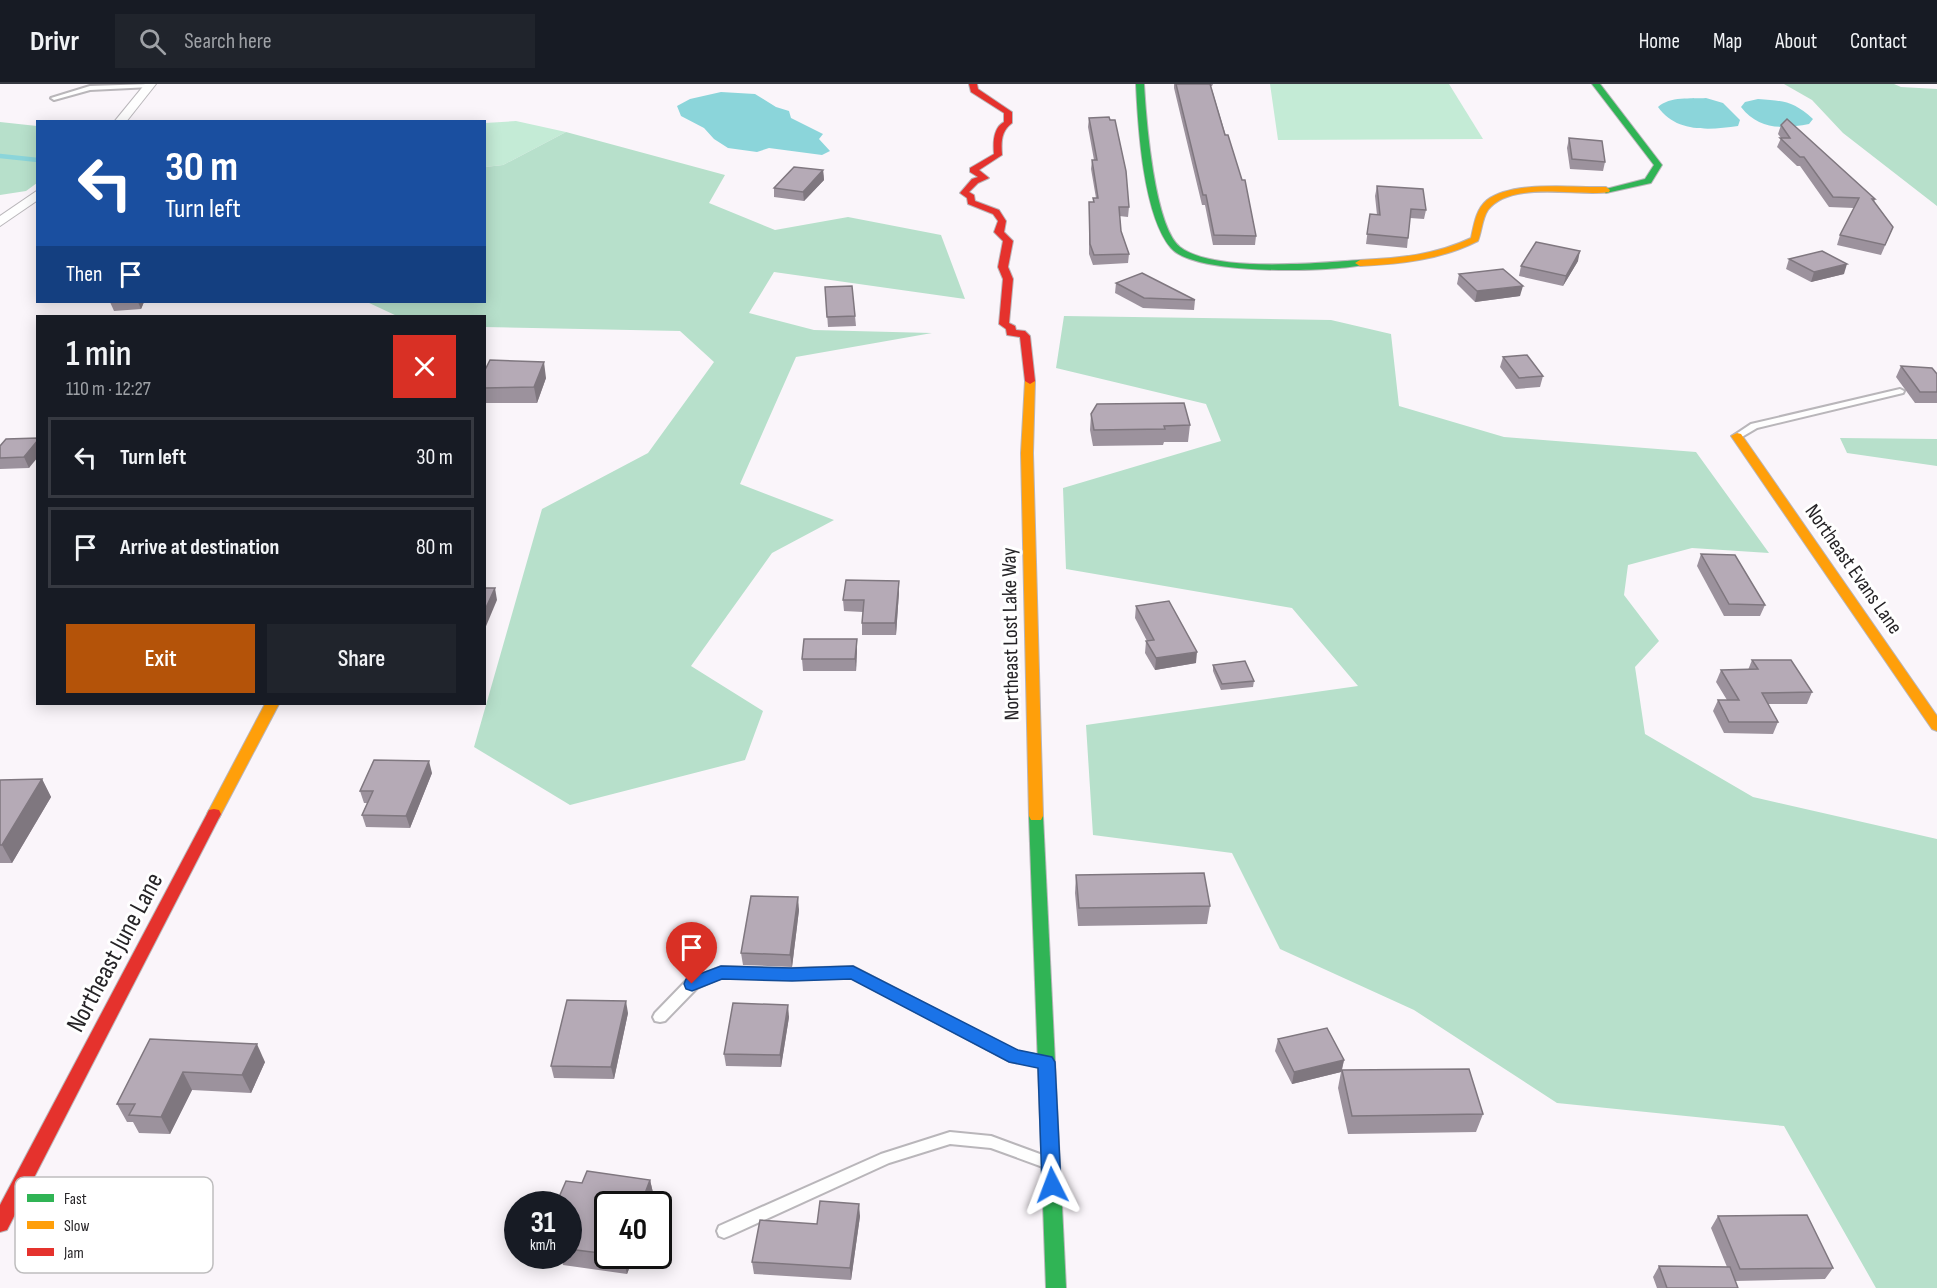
<!DOCTYPE html>
<html lang="en">
<head>
<meta charset="utf-8">
<style>
	:root { --surface:#171b24; --page:#20242c; --text:#f1f3f6; --muted:#9ea1a6; --line:#363941; --accent:#b45309 }
	body { margin:0; font-family:"Sofia Sans Condensed",sans-serif; background:var(--page); color:var(--text); height:100vh; display:flex; flex-direction:column; font-size:22px; white-space:nowrap }
	* { box-sizing:border-box; margin:0 }
	p { font-size:20px; color:var(--muted) }
	.icon { flex:none; width:33px; height:33px; fill:none; stroke:currentColor; stroke-width:2; stroke-linecap:round; stroke-linejoin:round }
	.map { position:relative; flex:1; overflow:hidden }
	.side { position:absolute; left:36px; top:231px; width:450px; height:390px; display:flex; flex-direction:column; background:var(--surface); border-radius:0px; box-shadow:0 3px 15px #0003 }
	.side>* { flex:none }
	.top-card { position:absolute; left:36px; top:36px; width:450px; height:183px; border-radius:0px; box-shadow:0 3px 15px #0003; background:#1a4fa0; color:#fff; overflow:hidden }
	.speed { position:absolute; left:504px; top:1107px; display:flex; gap:12px; font-size:30px; font-weight:700; text-align:center }
	.speed>* { display:grid; place-content:center; width:78px; height:78px; border-radius:50%; background:var(--surface); box-shadow:0 3px 15px #0003; line-height:1 }
	.speed small { font-size:15px; font-weight:400 }
	.speed .limit { border:3px solid #111; border-radius:9px; background:#fff; color:#111 }
	.pin { position:absolute; display:grid; place-items:center; width:51px; height:51px; color:#fff; margin:-62px -26px; border-radius:50% 50% 50% 0; rotate:-45deg; box-shadow:0 0 6px #0007 }
	.pin .icon { rotate:45deg }
	.me { position:absolute; width:66px; margin:-33px; rotate:357deg; stroke-linejoin:round; filter:drop-shadow(0 0 4px #0008) }
	.turn { display:flex; align-items:center; gap:21px; height:126px; padding:0 30px; font-size:27px }
	.turn .icon { width:78px; height:78px; stroke-width:2.5 }
	.turn b { display:block; font-size:42px; line-height:51px }
	.then { display:flex; align-items:center; height:57px; padding:0 30px; background:#0003; gap:12px; font-size:22px }
	.round { display:grid; place-items:center; flex:none; width:63px; height:63px; border-radius:0px; background:var(--page) }
	.head { display:flex; align-items:center; justify-content:space-between; height:102px; padding:0 30px }
	h1 { font-size:36px; font-weight:600; line-height:45px }
	.primary-button { display:flex; gap:12px; margin-top:auto; padding:12px 30px }
	.primary-button a { flex:1; height:69px; border-radius:0px; background:var(--accent); color:#fff; font-size:24px; font-weight:600; line-height:69px; text-align:center }
	.primary-button a+a { background:var(--page); color:var(--text) }
	ul { padding:0; list-style:none }
	li { display:flex; align-items:center; gap:18px; height:81px; margin:0 12px 9px; padding:0 18px; border:3px solid var(--line); border-radius:0px }
	li div { flex:1 }
	li b { display:block; font-size:22px }
	li em { font-style:normal }
	header { display:flex; align-items:center; gap:36px; box-sizing:border-box; height:84px; padding:0 30px; background:var(--surface); border-bottom:2px solid var(--line) }
	header strong { font-size:28px }
	nav { display:flex; gap:33px; margin-inline-start:auto; font-size:21px }
	.search { width:420px; height:54px; background:var(--page); display:flex; align-items:center; gap:15px; box-sizing:border-box; padding:0 21px; border-radius:0px; color:var(--muted); font-size:22px }
	.map>svg:first-child { display:block }
</style>
</head>
<body>
<header>
<strong>Drivr</strong>
<div class="search"><svg class="icon" aria-label="search" viewBox="0 0 24 24"><circle cx="10" cy="10" r="6"/><path d="M15 15l6 6"/></svg>Search here</div>
<nav><a>Home</a><a>Map</a><a>About</a><a>Contact</a></nav>
</header>
<div class="map">
<svg width="1937" height="1204" viewBox="0 0 1937 1204">
	<rect width="100%" height="100%" fill="#faf5fa"/>
	<g fill="#c4ebd6">
		<path d="M1270,0H1449L1483,55L1278,56Z"/>
		<path d="M516,37L566,48L503,81L485,83V39Z"/>
	</g>
	<g fill="#b7e0cb">
		<path d="M1784,0H1894L1901,3L1937,5V122L1843,49L1812,16Z"/>
		<path d="M0,38L37,42V99L26,107L0,111Z"/>
		<path d="M566,48L725,91L709,119L775,146L848,133L941,151L965,215L774,188L749,229L814,246L932,249L796,273L740,400L834,436L772,469L691,582L763,627L745,676L570,721L474,663L542,425L648,369L714,278L680,247L485,243L484,232H397L367,218H484L485,83L503,81Z"/>
		<path d="M1064,232L1331,236L1391,250L1399,322L1504,353L1696,368L1769,469L1692,464L1628,481L1624,511L1659,557L1635,583L1645,650L1753,713L1937,755V1204H1876L1784,1042L1557,1019L1414,926L1280,865L1232,769L1093,751L1086,641L1358,602L1292,524L1066,485L1063,404L1221,357L1206,320L1056,284Z"/>
		<path d="M1840,354L1937,355V382L1847,369Z"/>
	</g>
	<g fill="#8bd5da">
		<path d="M721,8L755,10L776,23L789,27L791,34L823,50L819,55L830,67L822,71L769,64L757,68L728,64L714,55L704,44L681,32L677,22L690,15Z"/>
		<path d="M1706,14L1723,19L1740,36L1738,42C1710,46 1676,49 1658,23C1670,12 1691,15 1706,14Z"/>
		<path d="M1758,15C1784,17 1793,17 1813,35L1809,40C1783,45 1759,46 1741,23L1745,18Z"/>
	</g>
	<g fill="none" stroke-linecap="round" stroke-linejoin="round">
		<path stroke="#8bd5da" stroke-width="4.5" d="M0,72L38,76"/>
		<g stroke="#b9b6ba" stroke-width="4">
			<g id="lane">
				<path d="M149,0L152,2L151,3L90,6L54,16L51,14L90,2Z"/>
				<path d="M1900,305L1904,307L1903,309L1757,344L1740,354L1737,355L1733,352L1751,340Z"/>
				<path d="M721,883L792,885L853,883L1017,968L1047,973L1049,977L1047,981L1042,982L1010,977L851,893L792,895L722,893L697,904L665,937L660,938L655,937L653,933L655,929L687,896Z"/>
				<path d="M950,1048L991,1052L1048,1073L1050,1077L1048,1081L1043,1083L991,1064L950,1060L889,1079L729,1152L724,1154L719,1152L717,1147L719,1142L881,1070Z"/>
			</g>
		</g>
		<g stroke="#b9b6ba" stroke-width="2">
			<g id="street">
				<path d="M145,0H156L126,38H114Z"/>
				<path d="M38,106V116L0,142V132Z"/>
			</g>
		</g>
		<g stroke="#b9b6ba" stroke-width="2">
			<g id="fast">
				<path d="M1136,0H1144C1146,34 1154,142 1180,163C1214,189 1317,179 1360,176L1363,177V181C1328,188 1195,192 1171,164C1143,131 1138,42 1136,0Z"/>
				<path d="M1592,0H1600L1662,81L1651,99L1606,109L1602,106L1645,95L1654,81Z"/>
				<path d="M1036,727L1041,728L1043,732L1066,1204H1046L1029,732L1031,728Z"/>
			</g>
		</g>
		<g stroke="#b9b6ba" stroke-width="2">
			<g id="slow">
				<path d="M1606,103L1610,106L1609,108C1577,113 1511,96 1488,126C1482,135 1482,147 1478,157C1440,176 1402,180 1360,182L1355,179L1360,176C1400,174 1435,171 1471,154C1474,140 1476,125 1487,116C1514,96 1574,104 1606,103Z"/>
				<path d="M1030,294L1035,297L1033,369L1043,732L1041,736H1031L1029,732L1021,369L1025,297Z"/>
				<path d="M1737,349L1741,350L1937,632V647L1932,645L1731,352Z"/>
				<path d="M265,620H279L219,734H209L207,730Z"/>
			</g>
		</g>
		<g stroke="#b9b6ba" stroke-width="2">
			<g id="jam">
				<path d="M969,0H977L978,5L1012,28V39C1001,47 1001,58 1002,71L979,86L989,94L978,99L969,108L974,111L975,117L999,126L1006,137L1004,148L1013,157L1008,183L1013,195L1009,239L1015,242L1016,246L1025,247L1030,252L1035,297L1030,300L1025,297L1020,253L1007,251L1006,245L999,240L1003,195L998,183L1003,157L994,148L998,137L993,130L968,120L967,114L960,109L972,95L978,93L970,88V84L994,70C993,59 993,44 1004,38V29L971,8Z"/>
				<path d="M214,725L219,726L221,730L7,1146L0,1148V1121L207,730L209,726Z"/>
			</g>
		</g>
		<use href="#lane" fill="#fefefe" fill-rule="evenodd"/>
		<use href="#street" fill="#fefefe" fill-rule="evenodd"/>
		<use href="#fast" fill="#30b455" fill-rule="evenodd"/>
		<use href="#slow" fill="#ff9f0a" fill-rule="evenodd"/>
		<use href="#jam" fill="#e5322d" fill-rule="evenodd"/>
	</g>
	<g fill="#9c929d">
		<path d="M1174,0H1213L1212,2H1211L1256,152L1255,161H1213L1205,121H1202L1174,4Z"/>
		<path d="M1089,34L1129,123L1128,133L1119,132L1121,147L1129,170L1128,179L1093,181L1089,170V118H1093L1096,114L1091,85L1092,76H1094L1088,43Z"/>
		<path d="M1781,41L1875,115L1874,118L1893,143L1881,171L1837,161L1840,151L1854,124L1829,123L1800,82H1797L1777,63L1781,54L1778,50Z"/>
		<path d="M1569,54L1605,78L1603,87L1570,85L1567,64Z"/>
		<path d="M823,86L824,96L804,117L774,113V104Z"/>
		<path d="M1377,102L1426,126L1424,135L1410,134L1407,164L1366,160L1370,130L1377,131L1375,112Z"/>
		<path d="M1789,175L1844,190L1811,198L1786,185Z"/>
		<path d="M1578,177L1563,202L1519,192L1521,182Z"/>
		<path d="M1459,190L1520,212L1475,218L1457,200Z"/>
		<path d="M1116,199L1195,216L1194,226L1143,224L1115,209Z"/>
		<path d="M825,203L855,232L856,242L828,243Z"/>
		<path d="M110,218H144L141,225L114,227Z"/>
		<path d="M1503,273L1543,292L1540,303L1516,305L1500,283Z"/>
		<path d="M1901,282L1937,290V319H1915L1896,293Z"/>
		<path d="M484,288L546,294L537,319H484Z"/>
		<path d="M1091,330L1190,341L1188,358H1164L1163,361L1093,362L1090,346Z"/>
		<path d="M38,354L29,384L0,385V362Z"/>
		<path d="M1701,470L1765,521L1760,532H1724L1697,482Z"/>
		<path d="M899,508L896,551H862V539L863,528L844,527L843,516Z"/>
		<path d="M1136,522L1196,579L1155,586L1145,569L1146,557H1147L1135,534Z"/>
		<path d="M857,555V566L856,587H803L802,575Z"/>
		<path d="M1752,576L1812,608L1807,620H1768L1778,638L1773,650L1724,649L1713,627L1718,616H1727L1716,598L1721,586H1748Z"/>
		<path d="M1213,581L1254,597L1253,603L1221,606L1213,587Z"/>
		<path d="M432,689L410,744L366,743L362,731L367,719H364L360,707Z"/>
		<path d="M42,695L51,713L12,779H0V696Z"/>
		<path d="M1076,791L1210,822L1207,840L1078,842L1075,809Z"/>
		<path d="M799,826L792,883L743,881L741,869Z"/>
		<path d="M628,929L614,995L554,994L551,982Z"/>
		<path d="M789,933L781,983L726,982L724,970Z"/>
		<path d="M150,955L265,978L251,1009L192,1006L170,1050L139,1049L133,1038H127L117,1020Z"/>
		<path d="M1278,955L1344,976L1342,986L1483,1030L1476,1048L1348,1050L1338,1004L1341,988L1292,1000L1275,967Z"/>
		<path d="M650,1096L654,1113L608,1120V1172H634L627,1190L563,1181L561,1172H568V1120L582,1099Z"/>
		<path d="M860,1132L851,1196L754,1190L752,1178L817,1140Z"/>
		<path d="M1718,1132L1833,1184L1825,1195L1735,1197L1738,1204H1657L1653,1193L1659,1182L1727,1183L1711,1144Z"/>
	</g>
	<g fill="#7f777f">
		<path d="M823,86L824,96L804,117L803,108Z"/>
		<path d="M1580,167L1578,177L1563,202L1566,192Z"/>
		<path d="M1847,180L1844,190L1811,198L1814,188Z"/>
		<path d="M1523,202L1520,212L1475,218L1477,207Z"/>
		<path d="M138,218H144L141,225Z"/>
		<path d="M544,278L546,294L537,319L534,303Z"/>
		<path d="M38,356V373L29,384L24,373Z"/>
		<path d="M899,497V508L896,551L895,539Z"/>
		<path d="M495,504L497,516L484,547V528Z"/>
		<path d="M857,555V566L856,587L855,575Z"/>
		<path d="M1197,568L1196,579L1155,586L1156,574Z"/>
		<path d="M429,677L432,689L410,744L406,732Z"/>
		<path d="M42,695L51,713L12,779L2,761Z"/>
		<path d="M798,813L799,826L792,883L790,871Z"/>
		<path d="M626,917L628,929L614,995L611,983Z"/>
		<path d="M788,921L789,933L781,983L780,971Z"/>
		<path d="M257,960L265,978L251,1009L242,991Z"/>
		<path d="M1344,976L1341,988L1292,1000L1294,988Z"/>
		<path d="M183,988L192,1006L170,1050L161,1033Z"/>
		<path d="M650,1096L654,1113L651,1120H641Z"/>
		<path d="M859,1120L860,1132L851,1196L850,1184Z"/>
		<path d="M623,1172H634L627,1190L623,1173Z"/>
	</g>
	<g fill="#b5aab6" stroke="#7f777f" stroke-width="1.5">
		<path d="M1176,0H1210L1225,51H1228L1242,96H1245L1256,152L1214,151L1206,111H1203Z"/>
		<path d="M1109,33L1110,36H1115L1126,87L1129,123H1119L1121,147L1129,170L1094,171L1090,160L1089,118H1094L1093,114H1098L1092,76H1097L1089,34Z"/>
		<path d="M1787,35L1875,115H1872L1893,143L1885,161L1840,151L1859,114L1833,113L1804,73H1800L1780,54H1790L1781,41Z"/>
		<path d="M1569,54L1602,57L1605,78L1572,75Z"/>
		<path d="M794,83L823,86L803,108L774,104Z"/>
		<path d="M1377,102L1423,105L1426,126L1411,125L1408,154L1367,150L1370,130L1380,131Z"/>
		<path d="M1536,158L1580,167L1566,192L1521,182Z"/>
		<path d="M1822,167L1847,180L1814,188L1789,175Z"/>
		<path d="M1503,185L1523,202L1477,207L1459,190Z"/>
		<path d="M1142,189L1195,216L1144,214L1116,199Z"/>
		<path d="M852,202L855,232L827,233L825,203Z"/>
		<path d="M1527,271L1543,292L1519,294L1503,273Z"/>
		<path d="M490,276L544,278L534,303L484,304V288Z"/>
		<path d="M1901,282L1932,284L1937,290V308H1920Z"/>
		<path d="M1184,319L1190,341L1164,342L1165,345L1094,346L1091,330L1097,320Z"/>
		<path d="M38,354V356L24,373L0,374V362L6,355Z"/>
		<path d="M1701,470L1735,471L1765,521L1729,520Z"/>
		<path d="M846,496L899,497L895,539H862L864,516H843Z"/>
		<path d="M484,504H495L484,528Z"/>
		<path d="M1169,517L1197,568L1156,574L1146,557L1154,556L1136,522Z"/>
		<path d="M804,555H857L855,575H802Z"/>
		<path d="M1752,576H1791L1812,608L1762,609L1778,638H1729L1718,616H1739L1721,586L1758,585Z"/>
		<path d="M1245,577L1254,597L1222,600L1213,581Z"/>
		<path d="M374,676L429,677L406,732L362,731L373,707H360Z"/>
		<path d="M42,695L2,761H0V696Z"/>
		<path d="M1204,789L1210,822L1079,824L1076,791Z"/>
		<path d="M751,812L798,813L790,871L741,869Z"/>
		<path d="M567,916L626,917L611,983L551,982Z"/>
		<path d="M733,919L788,921L780,971L724,970Z"/>
		<path d="M1327,944L1344,976L1294,988L1278,955Z"/>
		<path d="M150,955L257,960L242,991L183,988L161,1033L129,1031L135,1020H117Z"/>
		<path d="M1469,985L1483,1030L1352,1032L1342,986Z"/>
		<path d="M587,1087L650,1096L641,1120H608V1170L568,1165V1120H556L566,1097L582,1099Z"/>
		<path d="M820,1117L859,1120L850,1184L752,1178L760,1136L817,1140Z"/>
		<path d="M1807,1131L1833,1184L1740,1185L1718,1132Z"/>
		<path d="M1659,1182L1730,1183L1738,1204H1667Z"/>
	</g>
	<path fill="#1a73e8" stroke="#114b97" stroke-width="1.5" d="M721,882L792,884L853,882L1018,966L1052,973L1055,978L1061,1101L1058,1107L1052,1109L1045,1107L1042,1101L1038,984L1009,978L851,895L792,897L722,895L692,907L686,905L684,900L686,895Z"/>
	<g text-anchor="middle" stroke-width="6" stroke-linejoin="round" paint-order="stroke">
		<g font-size="21" fill="#262427" stroke="#fff">
			<text transform="translate(1854 485) rotate(55)" y="7">Northeast Evans Lane</text>
			<text transform="translate(1010 550) rotate(-91)" y="7">Northeast Lost Lake Way</text>
		</g>
		<g font-size="26" fill="#262427" stroke="#fff">
			<text transform="translate(114 868) rotate(-62)" y="9">Northeast June Lane</text>
		</g>
	</g>
	<rect x="15" y="1093" width="198" height="96" rx="9" fill="#fff" stroke="#bebdbe" stroke-width="1.5"/>
	<rect x="27" y="1110" width="27" height="8" fill="#30b455"/>
	<rect x="27" y="1137" width="27" height="8" fill="#ff9f0a"/>
	<rect x="27" y="1164" width="27" height="8" fill="#e5322d"/>
	<g font-size="16" fill="#262427">
		<text x="64" y="1120">Fast</text>
		<text x="64" y="1147">Slow</text>
		<text x="64" y="1174">Jam</text>
	</g>
</svg>
<div class="speed"><div>31<small>km/h</small></div><div class="limit">40</div></div>
<div class="pin" style="left:692px;top:900px;background:#d93025"><svg class="icon" aria-label="arrive" viewBox="0 0 24 24"><path d="M6 21V4h12l-3 4 3 4H6"/></svg></div>
<svg class="me" style="left:1052px;top:1101px" viewBox="-20 -20 40 40"><path d="M0-17L14 15 0 8-14 15z" fill="#1a73e8" stroke="#fff" stroke-width="4"/></svg>
<div class="top-card">
<div class="turn"><svg class="icon" aria-label="left" viewBox="0 0 24 24"><path d="M17 20v-9H6M10 6l-5 5 5 5"/></svg><div><b>30 m</b>Turn left</div></div>
<div class="then">Then<svg class="icon" aria-label="arrive" viewBox="0 0 24 24"><path d="M6 21V4h12l-3 4 3 4H6"/></svg></div>
</div>
<section class="side">
<div class="head"><div><h1>1 min</h1><p>110 m · 12:27</p></div><a class="round" style="background:#d93025;color:#fff"><svg class="icon" aria-label="close" viewBox="0 0 24 24"><path d="M6 6l12 12M18 6L6 18"/></svg></a></div>
<ul>
<li><svg class="icon" aria-label="left" viewBox="0 0 24 24"><path d="M17 20v-9H6M10 6l-5 5 5 5"/></svg><div><b>Turn left</b></div><em>30 m</em></li>
<li><svg class="icon" aria-label="arrive" viewBox="0 0 24 24"><path d="M6 21V4h12l-3 4 3 4H6"/></svg><div><b>Arrive at destination</b></div><em>80 m</em></li>
</ul>
<div class="primary-button"><a>Exit</a><a>Share</a></div>
</section>
</div>
</body>
</html>
